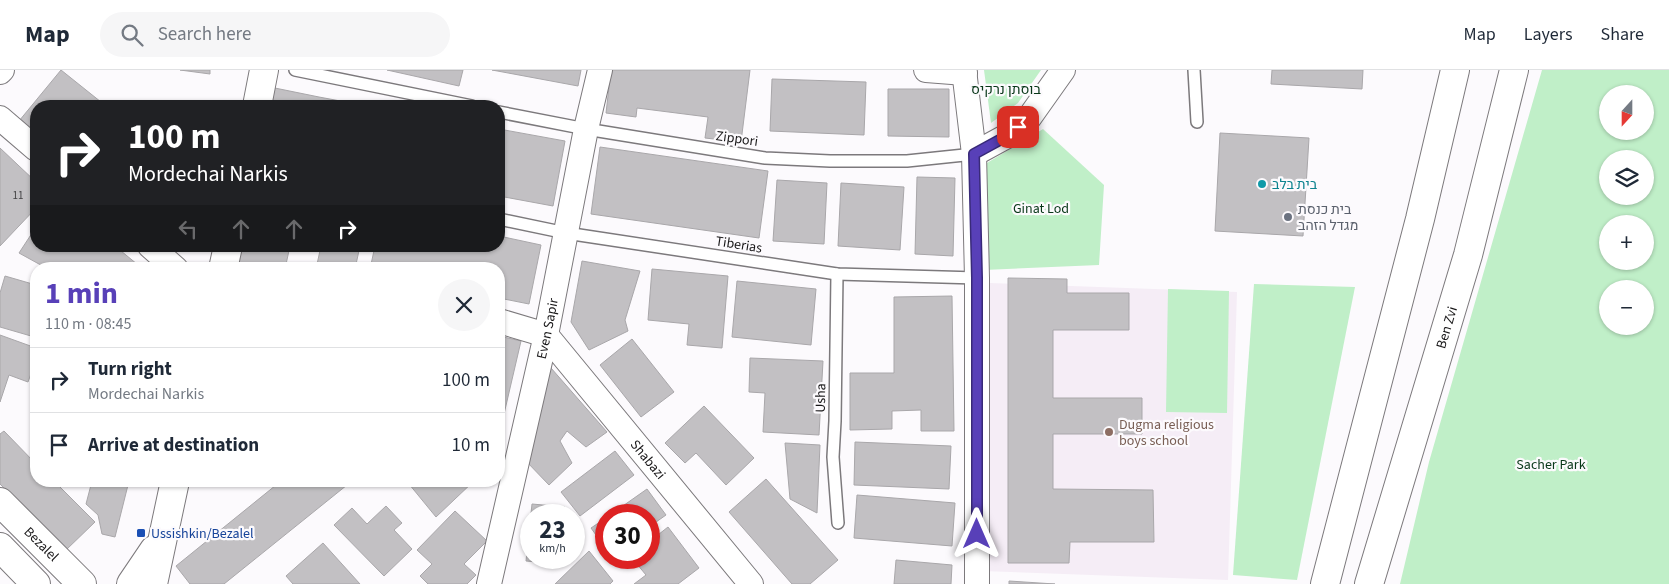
<!DOCTYPE html>
<html lang="en">
<head>
<meta charset="utf-8">
<style>
	:root { --surface:#fff; --page:#f6f6f7; --text:#1f2937; --muted:#747a83; --line:#e0e1e3; --accent:#5840b8 }
	body { margin:0; font-family:"Source Sans 3",Heebo,sans-serif; background:var(--page); color:var(--text); height:100vh; display:flex; flex-direction:column; font-size:19px; white-space:nowrap }
	* { box-sizing:border-box; margin:0 }
	p { font-size:16px; color:var(--muted) }
	.icon { flex:none; width:28px; height:28px; fill:none; stroke:currentColor; stroke-width:2; stroke-linecap:round; stroke-linejoin:round }
	.map { position:relative; flex:1; overflow:hidden }
	.details { position:absolute; left:30px; top:192px; width:475px; height:225px; display:flex; flex-direction:column; background:var(--surface); border-radius:20px; box-shadow:0 1px 4px #0004 }
	.details>* { flex:none }
	.hud { position:absolute; left:30px; top:30px; width:475px; height:152px; border-radius:20px; box-shadow:0 1px 4px #0004; background:#202124; color:#fff; overflow:hidden }
	.needle { width:32px; rotate:201deg }
	.buttons { position:absolute; left:1599px; top:15px; display:grid; gap:10px }
	.buttons a { display:grid; place-items:center; width:55px; height:55px; border-radius:50%; background:var(--surface); box-shadow:0 1px 4px #0004; font-size:25px }
	.speed { position:absolute; left:520px; top:434px; display:flex; gap:10px; font-size:25px; font-weight:700; text-align:center }
	.speed>* { display:grid; place-content:center; width:65px; height:65px; border-radius:50%; background:var(--surface); box-shadow:0 1px 4px #0004; line-height:1 }
	.speed small { font-size:12px; font-weight:400 }
	.speed .limit { border:8px solid #d22; background:#fff; color:#111 }
	.pin { position:absolute; display:grid; place-items:center; width:42px; height:42px; color:#fff; margin:-21px; border-radius:10px; box-shadow:0 2px 8px #0006 }
	.me { position:absolute; width:55px; margin:-28px; rotate:0deg; stroke-linejoin:round; filter:drop-shadow(0 0 4px #0008) }
	.turn { display:flex; align-items:center; gap:18px; height:105px; padding:0 15px; font-size:22px }
	.turn .icon { width:65px; height:65px; stroke-width:2.5 }
	.turn b { display:block; font-size:35px; line-height:42px }
	.lanes { display:flex; align-items:center; height:48px; padding:0 15px; background:#0003; justify-content:center; gap:25px; direction:ltr }
	.lanes .off { opacity:.35 }
	.round { display:grid; place-items:center; flex:none; width:52px; height:52px; border-radius:26px; background:var(--page) }
	.head { display:flex; align-items:center; justify-content:space-between; height:85px; padding:0 15px }
	h1 { font-size:30px; font-weight:700; line-height:38px; color:var(--accent) }
	ul { padding:0; list-style:none }
	li { display:flex; align-items:center; gap:15px; height:65px; padding:0 15px; border-top:1px solid var(--line) }
	li div { flex:1 }
	li b { display:block; font-size:19px }
	li em { font-style:normal }
	header { display:flex; align-items:center; gap:30px; box-sizing:border-box; height:70px; padding:0 25px; background:var(--surface); border-bottom:1px solid var(--line) }
	header strong { font-size:24px }
	nav { display:flex; gap:28px; margin-inline-start:auto; font-size:18px }
	.search { width:350px; height:45px; background:var(--page); display:flex; align-items:center; gap:12px; box-sizing:border-box; padding:0 18px; border-radius:28px; color:var(--muted); font-size:19px }
	.map>svg:first-child { display:block }
</style>
</head>
<body>
<header>
<strong>Map</strong>
<div class="search"><svg class="icon" aria-label="search" viewBox="0 0 24 24"><circle cx="10" cy="10" r="6"/><path d="M15 15l6 6"/></svg>Search here</div>
<nav><a>Map</a><a>Layers</a><a>Share</a></nav>
</header>
<div class="map">
<svg width="1669" height="514" viewBox="0 0 1669 514">
	<rect width="100%" height="100%" fill="#fcfafd"/>
	<path fill="#f5edf6" d="M990,213L1237,222L1228,510L981,501Z"/>
	<g fill="#c0efc8" fill-rule="evenodd">
		<path d="M984,0H1041L1018,33L991,53Z"/>
		<path d="M1542,0H1669V514H1400L1429,392ZM1608,24H1645V61H1608ZM1608,89H1645V126H1608ZM1608,154H1645V191H1608ZM1608,219H1645V256H1608Z"/>
		<path d="M1043,59L1104,115L1099,195L984,200L982,96Z"/>
		<path d="M1254,214L1355,217L1297,510L1233,505Z"/>
		<path d="M1168,219L1229,221L1227,343L1166,342Z"/>
	</g>
	<g fill="#c2c0c3" stroke="#a9a7aa">
		<path d="M61,0L106,36H36V64L19,51Z"/>
		<path d="M180,0H210V4Z"/>
		<path d="M387,0H463L459,16Z"/>
		<path d="M492,0H581L578,16Z"/>
		<path d="M611,0H750L741,72L705,68L708,47L637,38L636,47L606,43Z"/>
		<path d="M1272,0H1363L1362,19L1271,14Z"/>
		<path d="M772,9L866,12L864,65L770,61Z"/>
		<path d="M265,16L319,27L367,36H261Z"/>
		<path d="M888,19H949V67L888,66Z"/>
		<path d="M499,59L565,71L553,136L499,126Z"/>
		<path d="M1220,63L1309,68L1303,166L1215,161Z"/>
		<path d="M600,77L768,101L759,168L591,144Z"/>
		<path d="M0,78L36,112V138L0,176Z"/>
		<path d="M917,107L955,108L953,186L915,184Z"/>
		<path d="M777,110L827,113L824,174L773,171Z"/>
		<path d="M841,113L904,117L900,180L838,176Z"/>
		<path d="M36,157V176H115L143,199H48L19,183Z"/>
		<path d="M499,166L541,175L529,234L499,228V199H370L375,176H499Z"/>
		<path d="M235,176H290L285,199H230Z"/>
		<path d="M321,176H360L355,199H316Z"/>
		<path d="M582,191L640,201L625,250L628,261L589,280L571,252Z"/>
		<path d="M652,199L728,206L722,278L687,275L689,254L648,250Z"/>
		<path d="M5,206L36,215V249L31,266L0,257V223Z"/>
		<path d="M1008,208L1067,209V223H1129V260H1053V328H1142V364H1053V419L1153,420L1154,472H1070L1069,493H1008Z"/>
		<path d="M737,211L816,219L811,275L732,267Z"/>
		<path d="M952,226L954,361H921V340L892,341V359L850,360V303H894V227Z"/>
		<path d="M0,265L36,278V290L28,312L9,305L0,332Z"/>
		<path d="M499,266L521,271L504,344L499,343Z"/>
		<path d="M632,269L674,322L641,347L600,295Z"/>
		<path d="M750,288L823,291L819,365L763,362L765,323L749,322Z"/>
		<path d="M551,298L607,362L586,377L567,361L560,371L572,393L549,415L526,391Z"/>
		<path d="M704,336L754,388L726,415L696,383L685,393L665,373Z"/>
		<path d="M4,361L36,394V411H54L95,452L66,480L0,414V364Z"/>
		<path d="M855,372L951,376L949,419L854,415Z"/>
		<path d="M785,373L820,375L817,443L790,429Z"/>
		<path d="M615,381L634,405L580,446L561,422Z"/>
		<path d="M766,409L838,490L810,514H792L729,442Z"/>
		<path d="M92,411H129L115,467L102,464L98,445L86,434Z"/>
		<path d="M281,411H352L224,514H190L176,496Z"/>
		<path d="M412,411H474L436,447L409,414Z"/>
		<path d="M647,419L666,445L649,457V445H610Z"/>
		<path d="M857,425L955,433L952,476L854,468Z"/>
		<path d="M532,434L565,437L564,445H531V488H559V494L526,491Z"/>
		<path d="M386,436L402,453L394,460L412,479L384,506L334,455L352,438L367,454Z"/>
		<path d="M455,441L487,471L464,494L476,505L467,514H428L420,506L432,494L417,480Z"/>
		<path d="M606,448V479L591,458Z"/>
		<path d="M668,457L699,498L678,514H634L646,505L632,488H649V472Z"/>
		<path d="M323,473L360,514H293L286,506Z"/>
		<path d="M589,481L613,511L610,514H555Z"/>
		<path d="M896,490L952,495L951,514H894Z"/>
		<path d="M1009,511L1055,514H1009Z"/>
	</g>
	<g fill="none" stroke-linecap="round" stroke-linejoin="round">
		<g stroke="#7c797c" stroke-width="14">
			<g id="service">
				<path d="M295,0L472,36"/>
				<path d="M1194,0L1197,52"/>
				<path d="M499,42L586,59L765,88L830,91H907L974,84"/>
				<path d="M499,149L566,163L837,204L977,208"/>
				<path d="M837,204L835,351L833,387L838,453"/>
			</g>
		</g>
		<g stroke="#7c797c" stroke-width="26">
			<g id="minor">
				<path d="M926,0L965,3"/>
				<path d="M964,0L974,84L977,208V514"/>
				<path d="M0,2L2,0"/>
				<path d="M0,48L36,79"/>
				<path d="M974,84L1007,66L1029,48L1063,0"/>
				<path d="M150,176L176,199"/>
				<path id="s1" d="M499,251L546,265L751,514"/>
				<path id="s2" d="M489,514L546,265L586,59L600,0"/>
			</g>
		</g>
		<g stroke="#7c797c" stroke-width="30">
			<g id="tertiary">
				<path d="M257,36L264,0"/>
				<path d="M223,199L228,176"/>
				<path id="s3" d="M0,432L82,514"/>
				<path d="M0,477L36,514"/>
				<path d="M131,514L154,480"/>
				<path d="M153,514L175,411"/>
			</g>
		</g>
		<g stroke="#7c797c" stroke-width="30">
			<g id="secondary">
				<path d="M1325,514L1420,149L1455,0"/>
				<path id="s4" d="M1369,514L1468,185L1514,0"/>
			</g>
		</g>
		<use href="#service" stroke="#fff" stroke-width="11"/>
		<use href="#minor" stroke="#fff" stroke-width="24"/>
		<use href="#tertiary" stroke="#fff" stroke-width="28"/>
		<use href="#secondary" stroke="#fff" stroke-width="28"/>
	</g>
	<g fill="none" stroke-linecap="round" stroke-linejoin="round">
		<g stroke="#392a78" stroke-width="12">
			<path id="route" d="M977,464V208L974,84L1007,66L1018,57"/>
		</g>
		<use href="#route" stroke="#5840b8" stroke-width="9"/>
	</g>
	<circle fill="#0f9aa8" stroke="#fcfafd" stroke-width="2" cx="1262" cy="114" r="5"/>
	<circle fill="#6b7280" stroke="#fcfafd" stroke-width="2" cx="1288" cy="147" r="5"/>
	<circle fill="#8d6e63" stroke="#fcfafd" stroke-width="2" cx="1109" cy="362" r="5"/>
	<rect fill="#1a4fb4" stroke="#fcfafd" stroke-width="2" x="136" y="458" width="10" height="10" rx="2.5"/>
	<g text-anchor="middle" stroke-width="4.5" stroke-linejoin="round" paint-order="stroke">
		<g font-size="11" fill="#424143">
			<text x="18" y="129">11</text>
		</g>
		<g font-size="14" fill="#083718" stroke="#fcfafd">
			<text x="1006" y="24">בוסתן נרקיס</text>
			<text x="1041" y="143">Ginat Lod</text>
			<text x="1551" y="399">Sacher Park</text>
		</g>
		<g font-size="14" fill="#181718" stroke="#fcfafd">
			<text transform="translate(737 68) rotate(8)" y="5">Zippori</text>
			<text transform="translate(739 174) rotate(9)" y="5">Tiberias</text>
			<text dy="5" stroke="none"><textPath href="#s2" startOffset="262">Even Sapir</textPath></text>
			<text dy="5" stroke="none"><textPath href="#s4" startOffset="268">Ben Zvi</textPath></text>
			<text transform="translate(820 328) rotate(-89)" y="5">Usha</text>
			<text dy="5" stroke="none"><textPath href="#s1" startOffset="210">Shabazi</textPath></text>
			<text dy="5" stroke="none"><textPath href="#s3" startOffset="59">Bezalel</textPath></text>
		</g>
		<g font-size="14" fill="#0d838f" stroke="#fcfafd" text-anchor="start">
			<text x="1272" y="119">בית בלב</text>
		</g>
		<g font-size="14" fill="#5b616d" stroke="#fcfafd" text-anchor="start">
			<text x="1298" y="144">בית כנסת<tspan x="1298" dy="16">מגדל הזהב</tspan></text>
		</g>
		<g font-size="14" fill="#785e54" stroke="#fcfafd" text-anchor="start">
			<text x="1119" y="359">Dugma religious<tspan x="1119" dy="16">boys school</tspan></text>
		</g>
		<g font-size="14" fill="#164399" stroke="#fcfafd" text-anchor="start">
			<text x="151" y="468">Ussishkin/Bezalel</text>
		</g>
	</g>
</svg>
<div class="buttons">
<a><svg class="needle" viewBox="-14 -14 28 28"><path d="M0-13l5 13h-10z" fill="#e53935"/><path d="M0 13l5-13h-10z" fill="#747a83"/></svg></a>
<a><svg class="icon" aria-label="layers" viewBox="0 0 24 24"><path d="M12 4l9 5-9 5-9-5zM3 14l9 5 9-5"/></svg></a>
<a>+</a>
<a>−</a>
</div>
<div class="speed"><div>23<small>km/h</small></div><div class="limit">30</div></div>
<div class="pin" style="left:1018px;top:57px;background:#d93025"><svg class="icon" aria-label="arrive" viewBox="0 0 24 24"><path d="M6 21V4h12l-3 4 3 4H6"/></svg></div>
<svg class="me" style="left:977px;top:464px" viewBox="-20 -20 40 40"><path d="M0-17L14 15 0 8-14 15z" fill="#5840b8" stroke="#fff" stroke-width="4"/></svg>
<div class="hud">
<div class="turn"><svg class="icon" aria-label="right" viewBox="0 0 24 24"><path d="M7 20v-9h11M14 6l5 5-5 5"/></svg><div><b>100 m</b>Mordechai Narkis</div></div>
<div class="lanes"><svg class="icon off" aria-label="left" viewBox="0 0 24 24"><path d="M17 20v-9H6M10 6l-5 5 5 5"/></svg><svg class="icon off" aria-label="ahead" viewBox="0 0 24 24"><path d="M12 20V5M6 11l6-6 6 6"/></svg><svg class="icon off" aria-label="ahead" viewBox="0 0 24 24"><path d="M12 20V5M6 11l6-6 6 6"/></svg><svg class="icon" aria-label="right" viewBox="0 0 24 24"><path d="M7 20v-9h11M14 6l5 5-5 5"/></svg></div>
</div>
<section class="details">
<div class="head"><div><h1>1 min</h1><p>110 m · 08:45</p></div><a class="round"><svg class="icon" aria-label="close" viewBox="0 0 24 24"><path d="M6 6l12 12M18 6L6 18"/></svg></a></div>
<ul>
<li><svg class="icon" aria-label="right" viewBox="0 0 24 24"><path d="M7 20v-9h11M14 6l5 5-5 5"/></svg><div><b>Turn right</b><p>Mordechai Narkis</p></div><em>100 m</em></li>
<li><svg class="icon" aria-label="arrive" viewBox="0 0 24 24"><path d="M6 21V4h12l-3 4 3 4H6"/></svg><div><b>Arrive at destination</b></div><em>10 m</em></li>
</ul>
</section>
</div>
</body>
</html>
